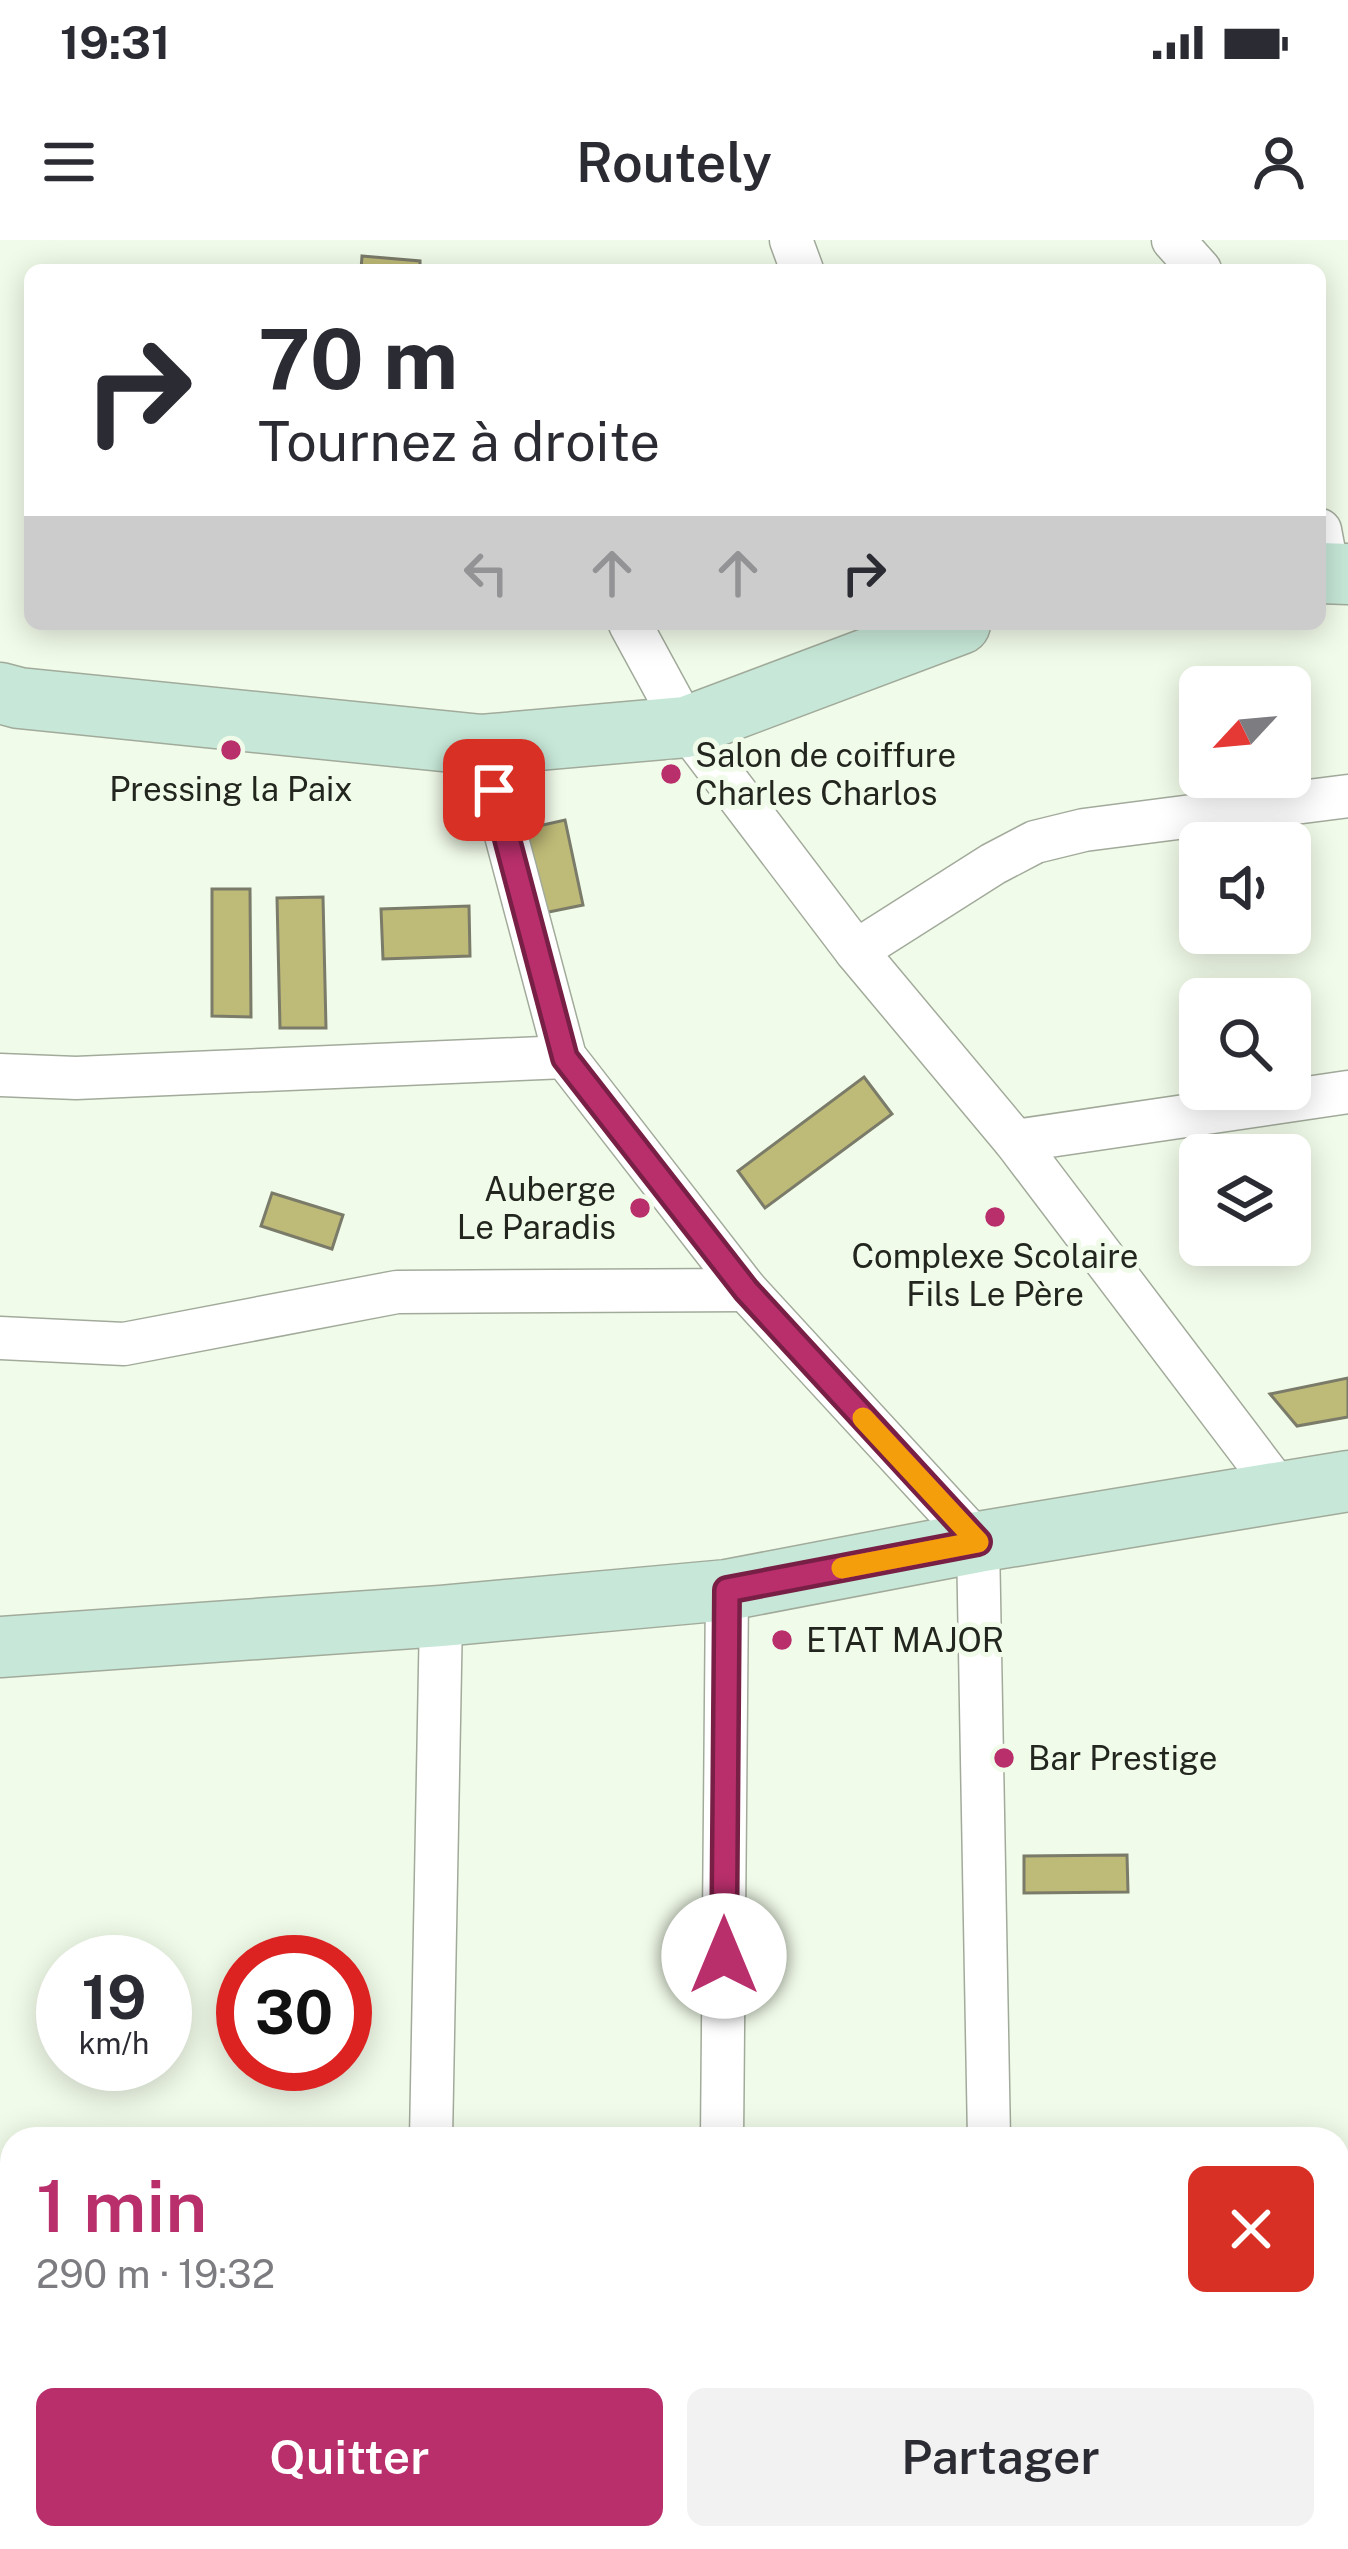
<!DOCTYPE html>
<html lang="fr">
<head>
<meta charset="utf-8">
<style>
	:root { --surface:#fff; --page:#f2f2f3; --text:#2b2b33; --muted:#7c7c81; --accent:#b82f6c }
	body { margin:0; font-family:"Public Sans",sans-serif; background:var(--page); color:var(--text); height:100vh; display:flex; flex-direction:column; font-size:45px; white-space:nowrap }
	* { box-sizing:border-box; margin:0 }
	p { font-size:39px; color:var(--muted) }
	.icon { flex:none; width:66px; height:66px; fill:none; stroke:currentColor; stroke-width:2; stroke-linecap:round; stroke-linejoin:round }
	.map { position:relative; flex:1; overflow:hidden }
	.sheet { position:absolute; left:0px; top:1887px; width:1350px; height:423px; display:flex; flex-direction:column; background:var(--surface); border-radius:36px 36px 0 0; box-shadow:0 6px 30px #0003 }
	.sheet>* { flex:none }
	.hud { position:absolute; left:24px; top:24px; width:1302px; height:366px; border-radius:18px; box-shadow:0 6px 30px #0003; background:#fff; color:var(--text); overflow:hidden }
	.needle { width:78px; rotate:244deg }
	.fabs { position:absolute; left:1179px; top:426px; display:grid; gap:24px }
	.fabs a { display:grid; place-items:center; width:132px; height:132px; border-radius:18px; background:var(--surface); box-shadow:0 6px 30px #0003; font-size:60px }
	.speed { position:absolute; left:36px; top:1695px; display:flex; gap:24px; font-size:60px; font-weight:700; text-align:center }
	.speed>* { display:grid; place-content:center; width:156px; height:156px; border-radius:50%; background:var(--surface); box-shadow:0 6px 30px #0003; line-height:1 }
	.speed small { font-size:30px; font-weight:400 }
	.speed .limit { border:18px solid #d22; background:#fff; color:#111 }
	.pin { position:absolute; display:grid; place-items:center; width:102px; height:102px; color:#fff; margin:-51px; border-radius:24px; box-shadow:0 6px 18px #0006 }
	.me { position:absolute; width:132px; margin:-66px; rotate:0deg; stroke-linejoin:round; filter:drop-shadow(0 0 9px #0008) }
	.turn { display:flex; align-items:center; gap:42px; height:252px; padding:0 36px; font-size:54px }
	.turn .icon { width:156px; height:156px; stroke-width:2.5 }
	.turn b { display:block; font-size:84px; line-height:102px }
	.lanes { display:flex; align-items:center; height:114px; padding:0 36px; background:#0003; justify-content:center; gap:60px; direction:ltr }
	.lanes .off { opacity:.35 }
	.round { display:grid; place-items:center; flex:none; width:126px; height:126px; border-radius:18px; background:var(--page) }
	.summary { display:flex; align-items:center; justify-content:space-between; height:204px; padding:0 36px }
	h1 { font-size:72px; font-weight:600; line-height:90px; color:var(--accent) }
	.cta { display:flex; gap:24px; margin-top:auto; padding:24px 36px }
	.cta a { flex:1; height:138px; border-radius:18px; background:var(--accent); color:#fff; font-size:48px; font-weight:600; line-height:138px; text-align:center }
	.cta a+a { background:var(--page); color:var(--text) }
	.status { display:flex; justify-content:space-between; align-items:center; height:84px; padding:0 60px; background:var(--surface); direction:ltr }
	.status svg { height:33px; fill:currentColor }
	header { display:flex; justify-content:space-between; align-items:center; height:156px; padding:0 36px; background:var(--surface); font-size:54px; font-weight:600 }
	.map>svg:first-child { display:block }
</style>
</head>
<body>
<div class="status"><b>19:31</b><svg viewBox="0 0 49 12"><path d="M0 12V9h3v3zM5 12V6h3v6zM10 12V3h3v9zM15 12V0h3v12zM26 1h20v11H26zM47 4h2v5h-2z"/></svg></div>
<header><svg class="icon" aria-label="menu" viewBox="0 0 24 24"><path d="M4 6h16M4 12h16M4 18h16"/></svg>Routely<svg class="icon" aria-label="person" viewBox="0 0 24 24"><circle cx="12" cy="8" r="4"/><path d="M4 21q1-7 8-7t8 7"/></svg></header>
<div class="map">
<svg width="1348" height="2309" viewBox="0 0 1348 2309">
	<rect width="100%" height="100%" fill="#f1fbe9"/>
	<g fill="#beba77" stroke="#7b7b6a" stroke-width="3">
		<path d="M362,16L420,21V30H361Z"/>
		<path d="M565,580L583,665L539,674L521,590Z"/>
		<path d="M212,649H250L251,777L212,776Z"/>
		<path d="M323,657L326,788H280L277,658Z"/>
		<path d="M469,666L470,716L383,719L381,669Z"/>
		<path d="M864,837L892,874L765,968L738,931Z"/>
		<path d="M272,953L343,975L332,1009L261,986Z"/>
		<path d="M1348,1138V1177L1297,1186L1270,1154Z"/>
		<path d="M1127,1615L1128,1652L1024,1653V1616Z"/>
	</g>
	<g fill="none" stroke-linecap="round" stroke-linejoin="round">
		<g stroke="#a2ab9b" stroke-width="45">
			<g id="street">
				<path d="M791,0L802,30"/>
				<path d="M1173,0L1200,30"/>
				<path d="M1320,290L1328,332"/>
				<path d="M630,384L686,487L856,711L1015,901L1281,1252"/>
				<path d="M482,505L565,817L746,1050L978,1302L989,1899"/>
				<path d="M856,711L993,624L1035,602L1084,590L1348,556"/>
				<path d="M0,835L76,838L565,817"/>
				<path d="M1015,901L1348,852"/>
				<path d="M0,1098L124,1104L397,1052L746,1050"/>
				<path d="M431,1899L441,1376"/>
				<path d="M722,1899L727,1350"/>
				<path d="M1338,2026L1348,2028"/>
				<path d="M448,2298L449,2309"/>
				<path d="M202,2309L262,2298"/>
				<path d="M1232,2309L1234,2298"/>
			</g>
		</g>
		<g stroke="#a2ab9b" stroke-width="63">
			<g id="secondary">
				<path d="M1320,333L1348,334"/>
				<path d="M0,453L19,458L482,505L686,487L960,384"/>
				<path d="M0,1407L441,1376L727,1350L978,1302L1348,1241"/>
			</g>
		</g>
		<use href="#street" stroke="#fff" stroke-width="42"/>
		<use href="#secondary" stroke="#c7e8d8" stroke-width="60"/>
	</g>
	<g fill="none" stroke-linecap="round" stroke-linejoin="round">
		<g stroke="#781f46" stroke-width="30">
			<path id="route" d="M494,550L565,818L746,1050L978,1302L727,1350L724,1716"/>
		</g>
		<use href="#route" stroke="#b82f6c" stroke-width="21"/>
		<path stroke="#f59e0b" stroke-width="21" d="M842,1328L978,1302L863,1178"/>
	</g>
	<g fill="#b82f6c" stroke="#f1fbe9" stroke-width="4.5">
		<circle cx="231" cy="510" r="12"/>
		<circle cx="671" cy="534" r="12"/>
		<circle cx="640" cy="968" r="12"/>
		<circle cx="995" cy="977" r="12"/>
		<circle cx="782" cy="1400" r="12"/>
		<circle cx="1004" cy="1518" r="12"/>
	</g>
	<g text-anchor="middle" stroke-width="10" stroke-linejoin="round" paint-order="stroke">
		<g font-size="33" fill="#22261f" stroke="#f1fbe9" text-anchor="start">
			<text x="695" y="527">Salon de coiffure<tspan x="695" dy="38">Charles Charlos</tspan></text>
			<text x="231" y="561" text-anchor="middle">Pressing la Paix</text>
			<text x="616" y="961" text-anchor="end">Auberge<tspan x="616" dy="38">Le Paradis</tspan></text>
			<text x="995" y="1028" text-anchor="middle">Complexe Scolaire<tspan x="995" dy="38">Fils Le Père</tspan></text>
			<text x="806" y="1412">ETAT MAJOR</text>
			<text x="1028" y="1530">Bar Prestige</text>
		</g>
	</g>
</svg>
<div class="fabs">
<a><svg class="needle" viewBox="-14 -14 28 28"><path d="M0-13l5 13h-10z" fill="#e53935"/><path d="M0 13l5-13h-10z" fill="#7c7c81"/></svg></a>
<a><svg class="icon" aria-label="sound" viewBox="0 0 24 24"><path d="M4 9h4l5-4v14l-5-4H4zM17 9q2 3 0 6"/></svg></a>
<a><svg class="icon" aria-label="search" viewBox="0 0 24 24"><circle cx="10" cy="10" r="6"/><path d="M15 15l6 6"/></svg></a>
<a><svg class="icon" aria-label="layers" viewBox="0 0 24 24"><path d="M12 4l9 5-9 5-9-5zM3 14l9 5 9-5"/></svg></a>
</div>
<div class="speed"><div>19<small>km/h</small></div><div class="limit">30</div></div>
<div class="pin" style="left:494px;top:550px;background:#d93025"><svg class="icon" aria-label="arrive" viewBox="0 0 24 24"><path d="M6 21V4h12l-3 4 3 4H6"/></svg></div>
<svg class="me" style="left:724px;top:1716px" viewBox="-20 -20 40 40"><circle r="19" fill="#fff"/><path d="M0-13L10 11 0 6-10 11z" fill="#b82f6c"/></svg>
<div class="hud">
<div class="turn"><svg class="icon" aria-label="right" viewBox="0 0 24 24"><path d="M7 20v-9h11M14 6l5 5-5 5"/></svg><div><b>70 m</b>Tournez à droite</div></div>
<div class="lanes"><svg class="icon off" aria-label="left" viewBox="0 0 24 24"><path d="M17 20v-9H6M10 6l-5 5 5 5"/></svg><svg class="icon off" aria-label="ahead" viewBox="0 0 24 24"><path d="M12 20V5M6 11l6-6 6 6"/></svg><svg class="icon off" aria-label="ahead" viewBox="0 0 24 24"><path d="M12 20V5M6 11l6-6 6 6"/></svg><svg class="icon" aria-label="right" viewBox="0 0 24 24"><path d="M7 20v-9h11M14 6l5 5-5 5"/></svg></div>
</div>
<section class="sheet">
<div class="summary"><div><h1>1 min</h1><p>290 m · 19:32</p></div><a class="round" style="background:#d93025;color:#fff"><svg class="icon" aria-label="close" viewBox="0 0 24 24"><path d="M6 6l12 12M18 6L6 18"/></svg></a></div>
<div class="cta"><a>Quitter</a><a>Partager</a></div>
</section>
</div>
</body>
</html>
